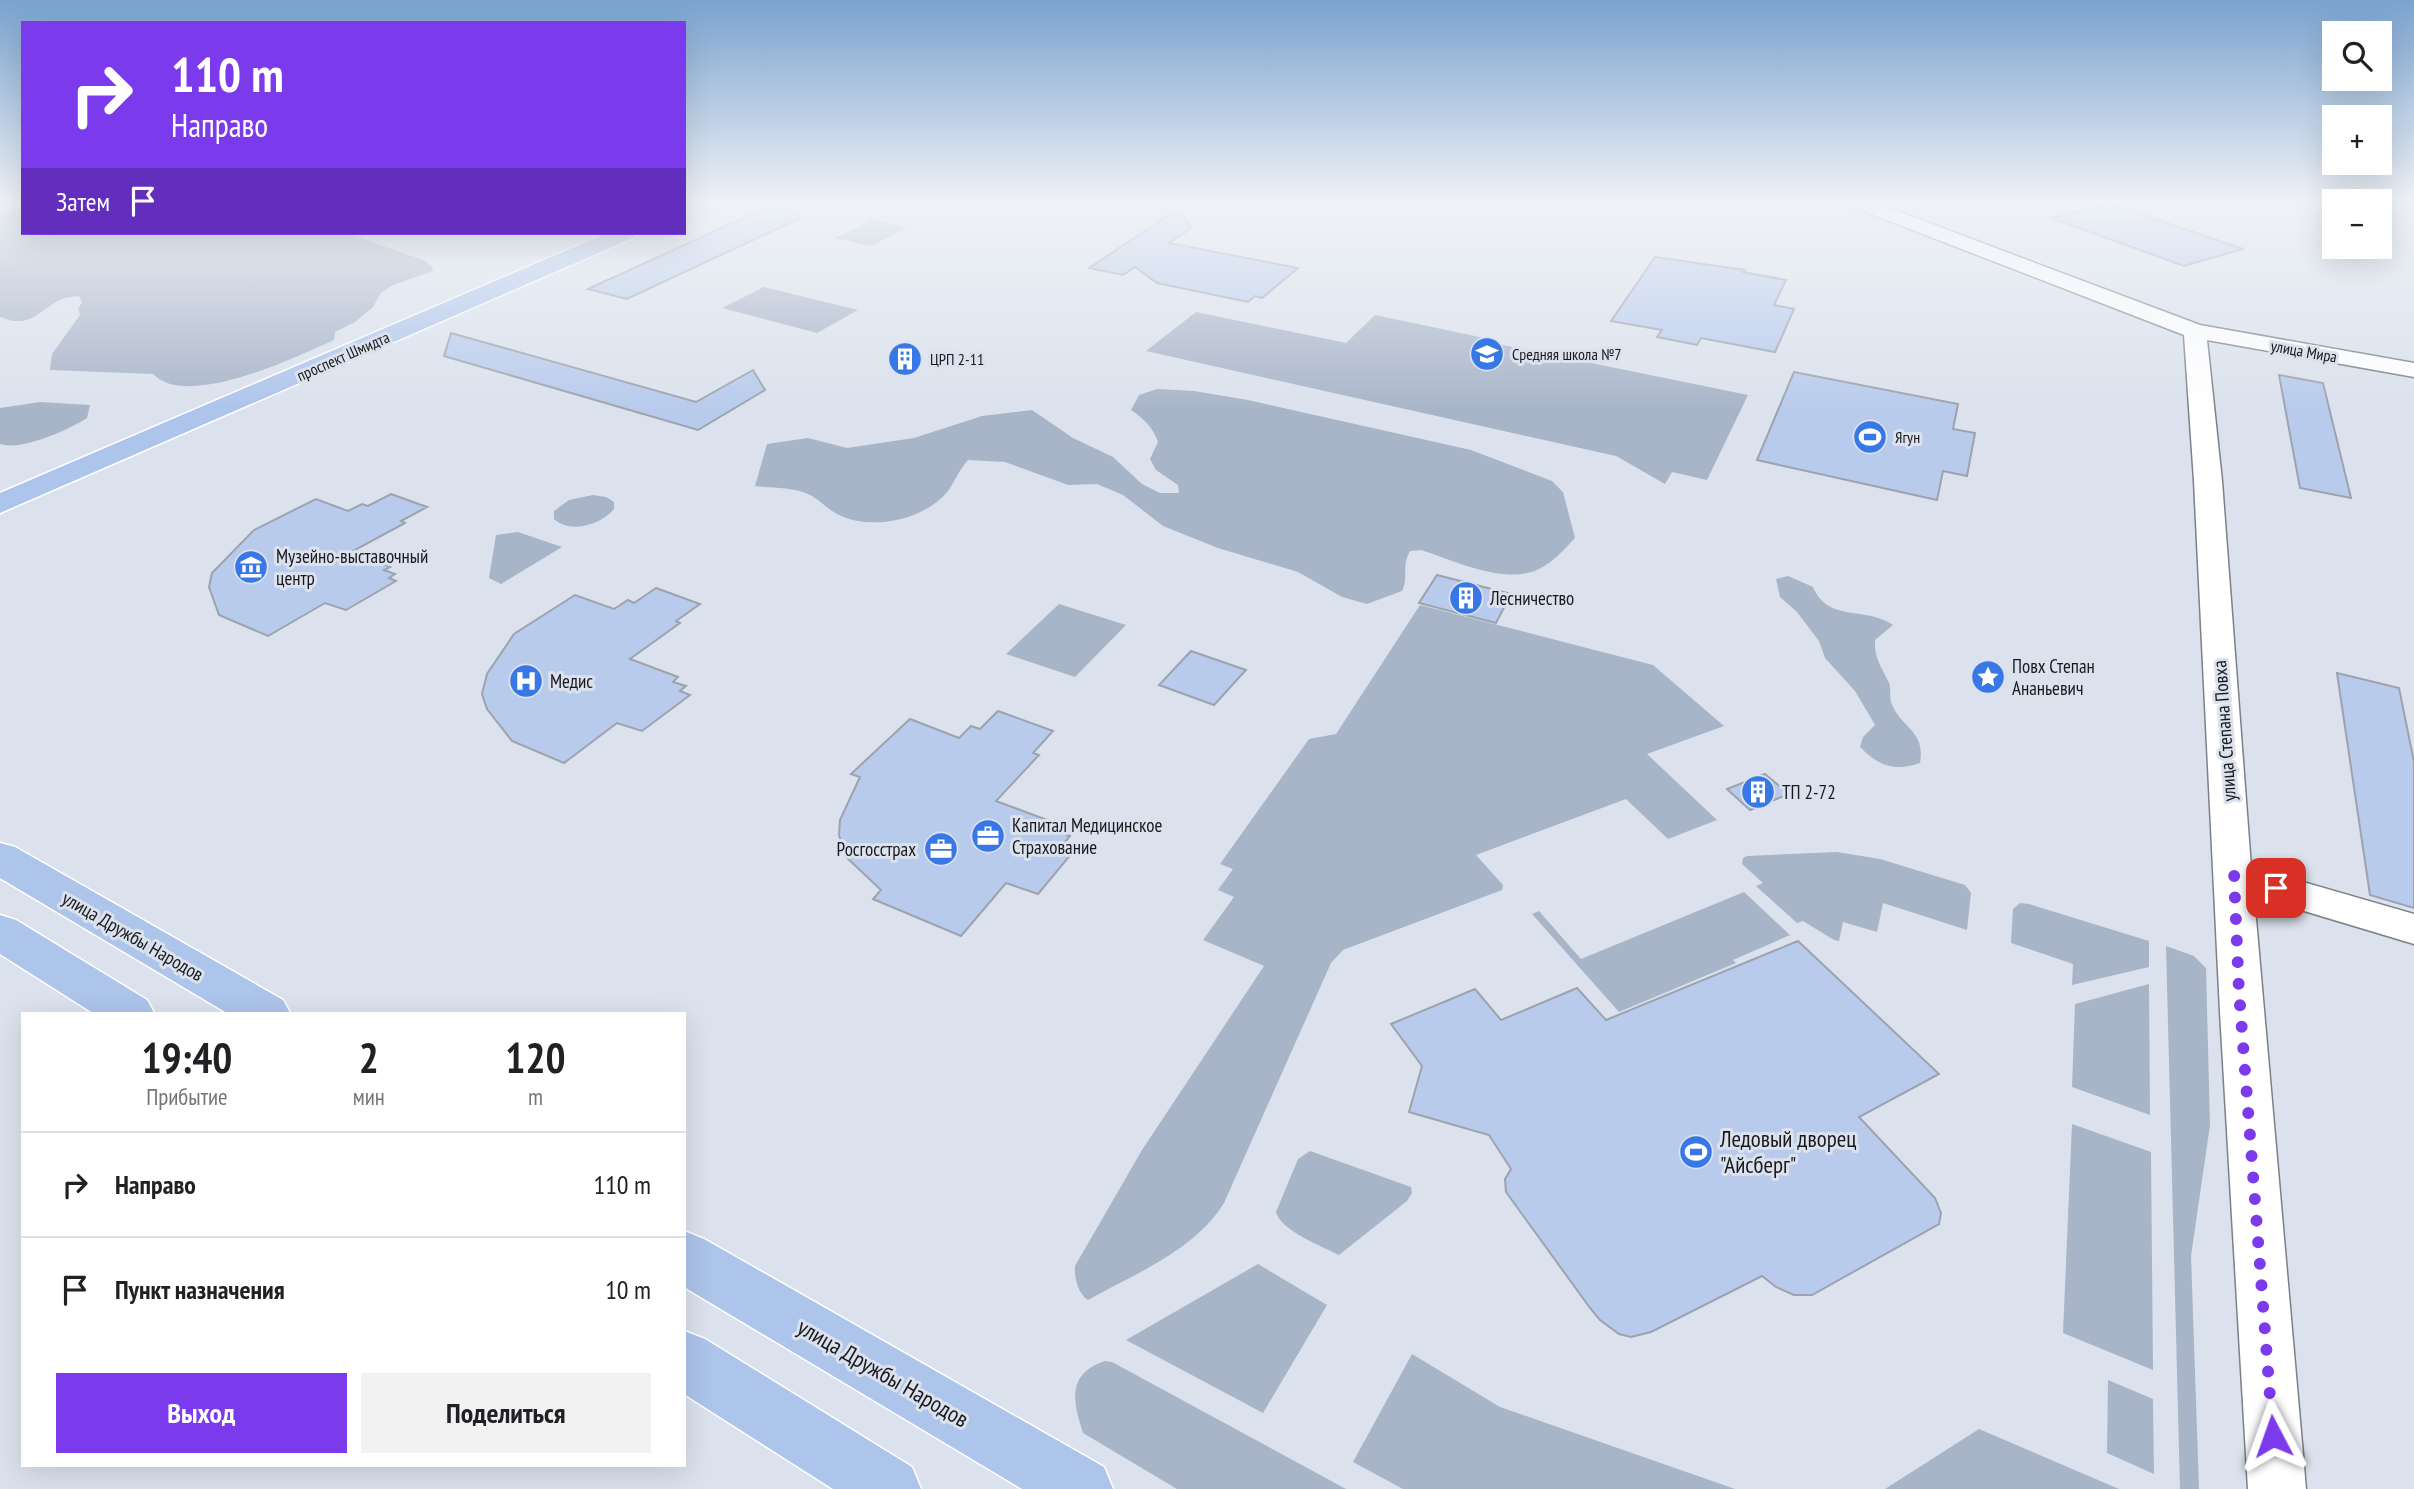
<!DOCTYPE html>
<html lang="ru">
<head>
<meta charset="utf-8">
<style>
	:root { --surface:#fff; --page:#f2f2f2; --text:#202124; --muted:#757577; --line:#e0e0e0; --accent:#7c3aed }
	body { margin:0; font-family:"PT Sans Narrow",sans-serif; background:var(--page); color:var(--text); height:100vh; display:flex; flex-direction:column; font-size:26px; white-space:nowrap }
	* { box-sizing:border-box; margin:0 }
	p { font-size:23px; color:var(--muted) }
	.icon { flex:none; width:38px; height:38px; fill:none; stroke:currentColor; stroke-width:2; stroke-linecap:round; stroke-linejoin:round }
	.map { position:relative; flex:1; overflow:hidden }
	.drawer { position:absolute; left:21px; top:1012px; width:665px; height:455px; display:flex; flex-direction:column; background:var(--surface); border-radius:0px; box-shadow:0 7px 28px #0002 }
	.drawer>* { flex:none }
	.banner { position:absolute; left:21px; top:21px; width:665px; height:214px; border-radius:0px; box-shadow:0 7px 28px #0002; background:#7c3aed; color:#fff; overflow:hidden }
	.fabs { position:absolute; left:2322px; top:21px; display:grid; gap:14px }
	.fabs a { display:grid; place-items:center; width:70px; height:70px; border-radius:0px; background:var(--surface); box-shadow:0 7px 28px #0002; font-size:35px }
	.pin { position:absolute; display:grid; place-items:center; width:60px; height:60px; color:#fff; margin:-30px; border-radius:14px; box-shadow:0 4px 10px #0006 }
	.me { position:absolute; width:77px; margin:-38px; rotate:356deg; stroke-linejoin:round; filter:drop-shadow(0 0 5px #0008) }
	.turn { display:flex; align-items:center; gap:24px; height:147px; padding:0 35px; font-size:32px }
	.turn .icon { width:91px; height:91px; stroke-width:2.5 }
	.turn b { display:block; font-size:49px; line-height:60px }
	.then { display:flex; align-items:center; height:66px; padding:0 35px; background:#0003; gap:14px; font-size:26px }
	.eta { display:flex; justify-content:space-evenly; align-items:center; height:119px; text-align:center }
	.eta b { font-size:42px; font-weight:700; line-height:49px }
	.button { display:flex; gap:14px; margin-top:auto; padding:14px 35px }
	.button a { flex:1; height:80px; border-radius:0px; background:var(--accent); color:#fff; font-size:28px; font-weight:700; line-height:80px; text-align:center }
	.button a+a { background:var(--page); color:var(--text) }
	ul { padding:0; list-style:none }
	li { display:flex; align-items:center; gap:21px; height:105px; padding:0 35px; border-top:2px solid var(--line) }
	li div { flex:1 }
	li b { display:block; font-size:26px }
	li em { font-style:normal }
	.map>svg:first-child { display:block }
</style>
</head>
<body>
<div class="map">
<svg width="2414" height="1489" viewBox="0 0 2414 1489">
	<rect width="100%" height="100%" fill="#dbe2ed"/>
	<g fill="#a8b4c8">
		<path d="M0,203H23V233H345L423,260L432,266L433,271L393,285L381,293L373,307L355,322L335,332L334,340C296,357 187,410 153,374L50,370L52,354L80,315L78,309L82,302L79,296C73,297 67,297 62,299C39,309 32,330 0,317Z"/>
		<path d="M872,220L907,227L871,246L835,238Z"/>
		<path d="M764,287L858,310L817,333L722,308Z"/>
		<path d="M1196,312L1346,343L1375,315L1489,339L1488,342L1748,395L1707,480L1672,472L1665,484L1616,456L1146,351Z"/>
		<path d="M1157,389L1194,391L1248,400L1471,450L1552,481L1563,492L1575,538C1563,551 1546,570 1527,573C1493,580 1453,560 1421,550L1410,551C1401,567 1409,576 1402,591L1367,604L1342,597L1298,572L1218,548L1163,526L1123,495L1097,484L1068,485L1005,462L968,460C959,470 955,481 948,491C925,520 871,531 839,515C828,510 819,499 808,494C793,487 771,488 755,486L767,444L808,438L847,448L914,438L982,416L1032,410L1073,438L1113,457L1142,484L1160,493H1179L1178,485L1156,470L1150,459L1158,442C1153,427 1144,419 1131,410L1139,395Z"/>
		<path d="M40,402L90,405L87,418C68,430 22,451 0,444V408Z"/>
		<path d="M593,495L606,497L614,502V509C601,525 570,534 554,519V511L569,500Z"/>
		<path d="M518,532L562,547L501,584L489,578L496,535Z"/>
		<path d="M1788,576L1813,587C1828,623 1866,606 1893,625L1875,640C1874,658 1881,666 1888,681C1892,687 1889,695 1891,702C1900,728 1926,730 1920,763C1895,772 1878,766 1860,747L1863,737L1875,725L1855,691L1825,658L1819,641L1797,612L1780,597L1776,579Z"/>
		<path d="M1059,604L1126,625L1075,677L1006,654Z"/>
		<path d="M1420,605L1653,665L1724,726L1647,754L1717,820L1668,839L1626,799L1476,855L1503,885L1502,890L1343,950L1331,963L1224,1203C1194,1251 1136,1273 1088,1300C1078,1294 1074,1277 1075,1266L1142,1150L1264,966L1203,940L1234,897L1218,890L1233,869L1220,864L1309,739L1336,734Z"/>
		<path d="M1837,852L1880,859L1965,885L1971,893L1967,930L1883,903L1877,932L1843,922L1839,941L1834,940L1803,921L1797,923L1756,886L1763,883L1742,864L1743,858L1747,856Z"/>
		<path d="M1744,892L1790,935L1733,960L1736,963L1619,1012L1532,914L1539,911L1581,959Z"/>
		<path d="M2020,903L2029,904L2149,941V967L2072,985L2073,964L2011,943L2013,909Z"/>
		<path d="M2166,946L2194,956L2206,968L2210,1125L2191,1256L2199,1489H2180Z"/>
		<path d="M2149,984L2150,1115L2072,1087L2075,1004Z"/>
		<path d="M2072,1124L2151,1152L2153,1370L2063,1333Z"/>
		<path d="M1310,1151L1411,1187L1412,1193L1407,1201L1339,1255C1323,1247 1280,1230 1276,1212L1298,1159Z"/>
		<path d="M1258,1264L1327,1305L1263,1413L1126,1340Z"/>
		<path d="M1412,1354L1500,1407L1735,1489H1403L1353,1462Z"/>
		<path d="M1105,1361L1112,1362L1346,1489H1177L1083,1433C1073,1402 1066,1374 1105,1361Z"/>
		<path d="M2108,1380L2153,1399L2154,1474L2107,1453Z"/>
		<path d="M1979,1429L2119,1489H1885Z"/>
	</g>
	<g fill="#b8cbec" stroke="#9da3ae" stroke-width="2">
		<path d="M776,203H793L800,218L627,299L588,289Z"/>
		<path d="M2109,203L2243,249L2184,266L2051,218Z"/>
		<path d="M1178,209L1191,228L1169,243L1298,268L1262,298L1255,296L1248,302L1157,283L1135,267L1123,275L1089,268Z"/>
		<path d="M1655,257L1745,270L1743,272L1786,280L1774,305L1794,309L1775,352L1701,338L1697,345L1657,337L1662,330L1611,321Z"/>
		<path d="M451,333L696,402L753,370L765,390L698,430L444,356Z"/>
		<path d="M1794,372L1958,404L1953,429L1975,433L1967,476L1943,471L1937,500L1757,460Z"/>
		<path d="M2279,375L2323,383L2351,498L2300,488Z"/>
		<path d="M391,494L427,507L401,521L405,523L351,552L390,567L384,570L395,574L389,578L396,581L346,610L325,603L268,636L219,615L209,587L212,573L254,530L316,499L348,511L362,504L368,506Z"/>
		<path d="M1437,575L1511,594L1496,623L1419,603Z"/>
		<path d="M656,588L700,604L676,621L680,623L630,659L678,677L673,682L686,686L680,691L690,695L642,731L617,723L564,763L512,741L487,709L482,694L487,674L514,634L575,595L614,609L628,600L634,603Z"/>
		<path d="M1191,651L1246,670L1214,705L1159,685Z"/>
		<path d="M2337,673L2399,688L2414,762V908L2370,895Z"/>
		<path d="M998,711L1053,731L1033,753L1039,755L996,801L1058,824L1054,830L1070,836L1065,842L1077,847L1038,894L1006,883L961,936L873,899L881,890L845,856L839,835L840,820L860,777L851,774L910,719L959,738L971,726L980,729Z"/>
		<path d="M1765,774L1789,794L1750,810L1727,789Z"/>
		<path d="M1798,941L1939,1074L1859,1117L1935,1198L1941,1213L1939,1224L1812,1295H1794L1776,1287L1762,1276L1651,1332L1631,1337L1619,1334L1600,1320L1590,1308L1506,1192L1505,1179L1511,1169L1489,1135L1409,1112L1422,1066L1391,1024L1475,989L1501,1020L1577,988L1606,1020Z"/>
	</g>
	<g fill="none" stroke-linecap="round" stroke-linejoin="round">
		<g stroke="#7b808a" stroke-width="3">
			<path id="minor" d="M1851,203H1876L2200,325L2414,363V377L2207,340L2222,481L2251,867L2414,914V944L2254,896L2306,1489H2248L2220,1012L2194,481L2184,335L1853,207Z"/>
		</g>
		<g stroke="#fff" stroke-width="3">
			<g id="major">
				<path d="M684,203H705L702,207L684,213Z"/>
				<path d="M607,233H636L633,238L0,513V493Z"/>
				<path d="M0,843L15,847L283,1000L290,1013H227L0,878Z"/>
				<path d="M0,915L16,920L147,1000L154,1013H93L0,954Z"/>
				<path d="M684,1231L704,1239L1104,1467L1113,1489H1022L684,1287Z"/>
				<path d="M684,1331L705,1339L912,1467L921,1489H833L684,1394Z"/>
			</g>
		</g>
		<use href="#minor" fill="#fff" fill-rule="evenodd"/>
		<use href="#major" fill="#adc4eb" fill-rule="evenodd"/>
	</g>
	<linearGradient id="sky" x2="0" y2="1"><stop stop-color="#7aa2ce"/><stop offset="0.49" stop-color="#eff2f7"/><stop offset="1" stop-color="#eff2f7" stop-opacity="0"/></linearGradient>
	<rect width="2414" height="411" fill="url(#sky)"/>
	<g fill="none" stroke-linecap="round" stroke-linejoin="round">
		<path stroke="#7c3aed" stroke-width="12" stroke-dasharray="0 21.6" d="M2273,1436L2239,992L2234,876L2276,888"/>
	</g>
	<defs>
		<g id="school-disc" transform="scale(1.75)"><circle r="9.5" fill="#3777e6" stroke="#dbe2ed"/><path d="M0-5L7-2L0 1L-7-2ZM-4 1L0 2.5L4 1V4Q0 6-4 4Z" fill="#fff"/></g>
		<g id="building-disc" transform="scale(1.75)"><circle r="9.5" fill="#3777e6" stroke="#dbe2ed"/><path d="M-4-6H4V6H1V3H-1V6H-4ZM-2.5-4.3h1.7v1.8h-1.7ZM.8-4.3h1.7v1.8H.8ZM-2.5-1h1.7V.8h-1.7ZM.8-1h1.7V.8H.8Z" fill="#fff"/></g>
		<g id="stadium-disc" transform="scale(1.75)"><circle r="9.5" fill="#3777e6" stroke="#dbe2ed"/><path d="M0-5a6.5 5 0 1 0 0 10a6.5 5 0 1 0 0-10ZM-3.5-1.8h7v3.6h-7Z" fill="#fff"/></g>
		<g id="museum-disc" transform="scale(1.75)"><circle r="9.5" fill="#3777e6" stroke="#dbe2ed"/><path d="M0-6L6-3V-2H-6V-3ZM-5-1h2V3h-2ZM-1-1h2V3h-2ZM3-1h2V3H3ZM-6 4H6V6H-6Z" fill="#fff"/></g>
		<g id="sight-disc" transform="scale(1.75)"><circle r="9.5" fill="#3777e6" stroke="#dbe2ed"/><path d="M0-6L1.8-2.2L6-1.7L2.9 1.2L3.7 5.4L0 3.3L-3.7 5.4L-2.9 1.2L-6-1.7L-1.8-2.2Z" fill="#fff"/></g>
		<g id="hospital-disc" transform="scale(1.75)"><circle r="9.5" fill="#3777e6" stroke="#dbe2ed"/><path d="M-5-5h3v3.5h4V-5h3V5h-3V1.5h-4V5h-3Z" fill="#fff"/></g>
		<g id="office-disc" transform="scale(1.75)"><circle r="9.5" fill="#3777e6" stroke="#dbe2ed"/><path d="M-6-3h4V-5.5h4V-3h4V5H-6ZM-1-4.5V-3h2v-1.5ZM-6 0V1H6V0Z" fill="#fff"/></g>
	</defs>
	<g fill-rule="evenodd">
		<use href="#school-disc" x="1487" y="354"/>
		<use href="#building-disc" x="905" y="359"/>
		<use href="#stadium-disc" x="1870" y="437"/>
		<use href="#museum-disc" x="251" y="567"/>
		<use href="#building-disc" x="1466" y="598"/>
		<use href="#sight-disc" x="1988" y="677"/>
		<use href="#hospital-disc" x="526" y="681"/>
		<use href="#building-disc" x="1758" y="792"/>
		<use href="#office-disc" x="988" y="836"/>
		<use href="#office-disc" x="941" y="849"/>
		<use href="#stadium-disc" x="1696" y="1152"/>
	</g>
	<g text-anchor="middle" stroke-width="6" stroke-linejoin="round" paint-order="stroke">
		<g font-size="16" fill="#17191d" stroke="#dbe2ed">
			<text transform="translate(2304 351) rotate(10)" y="6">улица Мира</text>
			<text transform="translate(343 356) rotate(-24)" y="6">проспект Шмидта</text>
		</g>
		<g font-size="16" fill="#17191d" stroke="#dbe2ed" text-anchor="start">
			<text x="1512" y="360">Средняя школа №7</text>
			<text x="930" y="365">ЦРП 2-11</text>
			<text x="1895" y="443">Ягун</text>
		</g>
		<g font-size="19" fill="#17191d" stroke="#dbe2ed" text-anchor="start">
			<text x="276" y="563">Музейно-выставочный<tspan x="276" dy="22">центр</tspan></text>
			<text x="1490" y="605">Лесничество</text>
			<text x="2012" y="673">Повх Степан<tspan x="2012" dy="22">Ананьевич</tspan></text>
			<text x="550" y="688">Медис</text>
			<text x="1782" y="799">ТП 2-72</text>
			<text x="1012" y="832">Капитал Медицинское<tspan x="1012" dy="22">Страхование</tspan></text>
			<text x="916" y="856" text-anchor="end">Росгосстрах</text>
		</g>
		<g font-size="19" fill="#17191d" stroke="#dbe2ed">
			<text transform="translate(2224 731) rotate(-94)" y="7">улица Степана Повха</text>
			<text transform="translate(133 936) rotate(30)" y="7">улица Дружбы Народов</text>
		</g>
		<g font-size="23" fill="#17191d" stroke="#dbe2ed" text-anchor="start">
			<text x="1720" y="1147">Ледовый дворец<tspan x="1720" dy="26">"Айсберг"</tspan></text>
		</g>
		<g font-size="23" fill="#17191d" stroke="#dbe2ed">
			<text transform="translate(883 1373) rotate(30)" y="8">улица Дружбы Народов</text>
		</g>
	</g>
</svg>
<div class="fabs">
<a><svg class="icon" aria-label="search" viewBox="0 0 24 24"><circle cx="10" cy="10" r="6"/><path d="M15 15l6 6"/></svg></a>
<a>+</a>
<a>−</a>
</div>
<div class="pin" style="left:2276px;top:888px;background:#d93025"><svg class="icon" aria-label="arrive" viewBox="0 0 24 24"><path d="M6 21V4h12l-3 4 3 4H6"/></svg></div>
<svg class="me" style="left:2273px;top:1436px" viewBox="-20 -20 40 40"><path d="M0-17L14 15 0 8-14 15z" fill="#7c3aed" stroke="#fff" stroke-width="4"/></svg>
<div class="banner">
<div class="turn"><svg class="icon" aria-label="right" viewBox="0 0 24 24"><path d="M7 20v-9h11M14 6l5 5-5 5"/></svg><div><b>110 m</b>Направо</div></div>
<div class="then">Затем<svg class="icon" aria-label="arrive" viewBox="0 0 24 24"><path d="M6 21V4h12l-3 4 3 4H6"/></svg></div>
</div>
<section class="drawer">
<div class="eta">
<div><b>19:40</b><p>Прибытие</p></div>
<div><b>2</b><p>мин</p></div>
<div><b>120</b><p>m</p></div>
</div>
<ul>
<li><svg class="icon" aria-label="right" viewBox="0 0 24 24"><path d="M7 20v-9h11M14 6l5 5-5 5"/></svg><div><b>Направо</b></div><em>110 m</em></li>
<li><svg class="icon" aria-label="arrive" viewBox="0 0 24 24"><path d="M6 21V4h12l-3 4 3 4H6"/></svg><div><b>Пункт назначения</b></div><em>10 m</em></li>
</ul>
<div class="button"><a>Выход</a><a>Поделиться</a></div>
</section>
</div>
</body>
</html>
